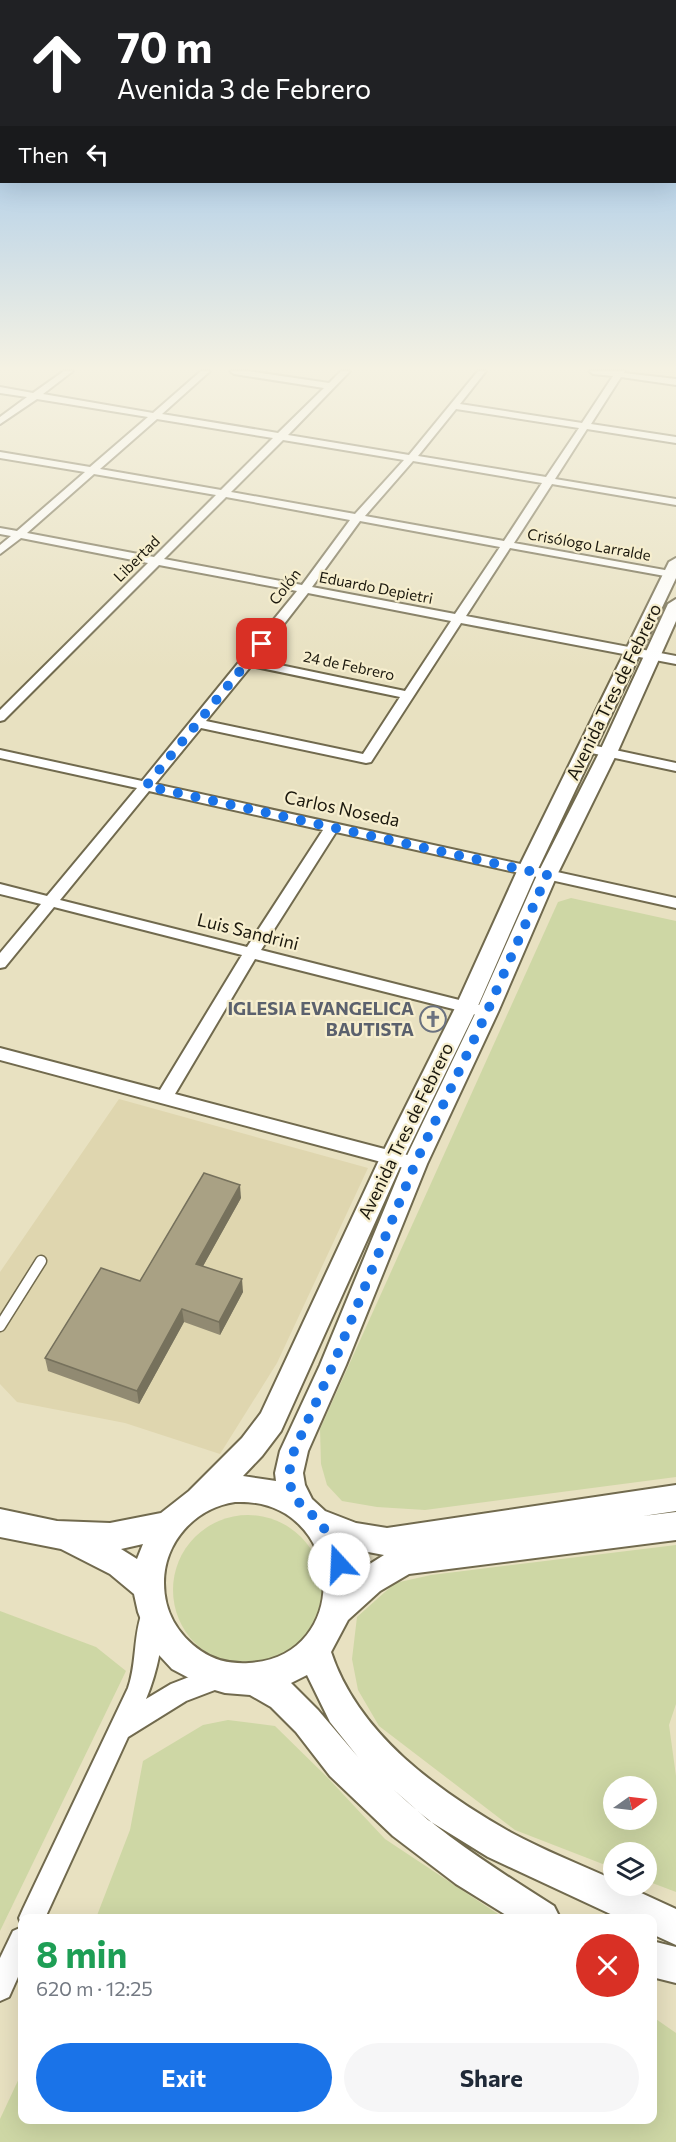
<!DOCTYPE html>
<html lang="en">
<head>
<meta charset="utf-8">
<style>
	:root { --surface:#fff; --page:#f6f6f7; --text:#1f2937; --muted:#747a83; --accent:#1a73e8 }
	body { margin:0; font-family:Commissioner,sans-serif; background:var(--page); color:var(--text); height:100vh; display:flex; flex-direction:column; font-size:22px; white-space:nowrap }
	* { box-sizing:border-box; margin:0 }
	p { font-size:20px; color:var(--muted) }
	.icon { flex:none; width:33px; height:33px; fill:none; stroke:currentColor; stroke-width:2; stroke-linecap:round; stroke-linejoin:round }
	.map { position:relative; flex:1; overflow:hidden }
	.side { position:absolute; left:18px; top:1914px; width:639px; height:210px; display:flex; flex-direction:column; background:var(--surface); border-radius:12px; box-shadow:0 6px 24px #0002 }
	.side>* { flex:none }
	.top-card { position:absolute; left:0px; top:0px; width:676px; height:183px; box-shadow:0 6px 24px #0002; background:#202124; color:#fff; overflow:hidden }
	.needle { width:39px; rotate:76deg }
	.buttons { position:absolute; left:603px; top:1776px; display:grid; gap:12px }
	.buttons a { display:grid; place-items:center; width:54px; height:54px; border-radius:50%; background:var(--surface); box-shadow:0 6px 24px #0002; font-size:30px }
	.pin { position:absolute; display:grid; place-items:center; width:51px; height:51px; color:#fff; margin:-26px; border-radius:12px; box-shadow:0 3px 9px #0006 }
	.me { position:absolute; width:66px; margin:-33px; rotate:340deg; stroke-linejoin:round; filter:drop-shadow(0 0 4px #0008) }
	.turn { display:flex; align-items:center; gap:21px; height:126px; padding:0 18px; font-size:27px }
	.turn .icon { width:78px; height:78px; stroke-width:2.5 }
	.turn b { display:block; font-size:42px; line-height:51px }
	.then { display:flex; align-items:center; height:57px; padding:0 18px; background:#0003; gap:12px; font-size:22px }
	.round { display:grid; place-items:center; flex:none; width:63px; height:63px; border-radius:32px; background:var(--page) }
	.overview { display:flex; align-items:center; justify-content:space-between; height:102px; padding:0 18px }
	h1 { font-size:36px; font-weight:700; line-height:45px; color:#1e9e55 }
	.primary-button { display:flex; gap:12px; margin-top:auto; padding:12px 18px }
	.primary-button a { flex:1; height:69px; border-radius:36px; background:var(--accent); color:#fff; font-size:24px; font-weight:700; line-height:69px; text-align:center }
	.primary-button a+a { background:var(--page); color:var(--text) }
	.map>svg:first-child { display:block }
</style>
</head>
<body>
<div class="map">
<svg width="676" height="2142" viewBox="0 0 676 2142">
	<rect width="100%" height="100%" fill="#e8e1c1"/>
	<path fill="#dfd6af" d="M119,1099L368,1168L277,1363L220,1454L125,1423L17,1402L0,1384V1272Z"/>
	<g fill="#ced7a5" fill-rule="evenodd">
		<path d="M571,898L676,921V1477L425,1510L377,1507L342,1501L327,1485L321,1464L320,1429L558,902Z"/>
		<circle cx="248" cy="1590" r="75"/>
		<path d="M676,1545V1704L669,1725L676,1776V1892L647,1881L646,1852H614L613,1868L515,1830L379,1726L358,1690L352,1659L357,1617L395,1583L431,1575ZM614,1786H646V1820H614Z"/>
		<path d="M0,1611L96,1647L126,1671L0,1931Z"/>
		<path d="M228,1720L275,1726L327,1777L385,1839L504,1918H96L130,1830L143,1761L203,1725Z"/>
		<path d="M653,2017L676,2033V2142H0V2119L22,2072V2120H652Z"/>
	</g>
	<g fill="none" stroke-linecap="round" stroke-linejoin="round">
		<g stroke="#716a4e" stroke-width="13">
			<path id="lane" d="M0,1326L41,1261"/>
		</g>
		<g stroke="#716a4e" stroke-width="4">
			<g id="street">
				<path d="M64,371H73L43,394L153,413L201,371H210L162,414L278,433L324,388L234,374L230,371H248L329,383L341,371H350L288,435L409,455L478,371H486L460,404L582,423L613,376L593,374L589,371H625L624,373L676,379V385L621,377L591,424L676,437V443L587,429L555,479L676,499V505L552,484L514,543L676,572V578L510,548L466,616L676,656V664L461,623L371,762L366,763L201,728L155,784L676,898V908L336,832L261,950L483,1006L485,1010L483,1014L477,1015L255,959L175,1094L415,1157L421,1159L424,1164L421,1169L415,1171L0,1060V1048L160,1090L242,955L54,907L5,967L0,968V953L41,904L0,894V884L47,896L137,788L0,758V750L142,781L297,591L159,565L4,720L0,721V710L148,563L21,538L0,554V545L11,536L0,534V528L17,531L85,472L0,458V452L90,467L148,417L37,399L0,424V417L27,397L0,393V387L33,393ZM456,409L579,428L546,477L418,456ZM157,419L273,438L221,490L100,469ZM283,440L404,460L355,514L231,492ZM413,461L542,483L504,541L365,516ZM94,474L216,495L154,557L27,533ZM226,497L350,520L302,585L164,559ZM360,521L500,547L455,614L312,587ZM308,593L451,621L405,691L256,660ZM251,666L400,697L363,754L206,721ZM149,791L323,830L247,947L60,900Z"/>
				<path d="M587,744L676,763V771L582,751L581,748Z"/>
				<path d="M151,1607L159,1610C168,1632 155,1678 146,1699L171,1684L220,1665L228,1669L232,1677L228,1685L186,1701L128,1737L45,1918H22V1926L19,1918L23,1909L128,1688C137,1663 133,1634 143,1610Z"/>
				<path d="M22,1927V1968L9,1997L0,2001V1958L13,1931Z"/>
			</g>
		</g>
		<g stroke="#716a4e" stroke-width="4">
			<g id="secondary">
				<path d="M676,558V578L538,869L477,1008L404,1158L281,1431L262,1456L243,1476L276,1481L275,1473L280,1451L320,1365L403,1164L476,1012L537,875L599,753L668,604L676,599V621L617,753L557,875L498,1012L427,1164L346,1365L308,1451L303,1473L305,1485L312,1499L325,1511L356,1523L387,1528L676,1485V1511L643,1516L676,1512V1540L409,1574L380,1591L348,1620L331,1652C358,1734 438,1791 510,1832C543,1850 579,1864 614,1880V1886H626L676,1909V1945L652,1934V1918H619L488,1857L428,1820L393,1789C442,1835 497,1870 554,1906L560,1918H511L456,1884L393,1836L330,1776L296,1732L271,1707L250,1695L225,1693L208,1688L172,1669L159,1655L149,1640L138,1612L134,1594L110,1574L61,1549L0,1537V1509L57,1521L110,1523L161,1513L189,1491L242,1438L261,1413L380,1158L455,1008L518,869L669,562ZM235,1502C346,1497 355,1657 249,1663C232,1664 215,1661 201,1651C178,1635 164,1612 164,1583C164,1542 195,1508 235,1502ZM143,1544L137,1559L121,1549ZM347,1548L384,1555L354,1574ZM307,1675L330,1722L358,1757L318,1710L291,1683Z"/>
				<path d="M652,1941L676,1947V1983L652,1977Z"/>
			</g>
		</g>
		<use href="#lane" stroke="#fff" stroke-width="10"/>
		<use href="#street" fill="#fff" fill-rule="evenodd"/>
		<use href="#secondary" fill="#fff" fill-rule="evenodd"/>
	</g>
	<path fill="#918a72" d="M241,1198L203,1266L243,1292L220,1335L184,1322L139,1404L48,1371L45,1358Z"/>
	<g fill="#76715c">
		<path d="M240,1185L241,1198L197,1277L196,1264Z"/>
		<path d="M242,1279L243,1292L220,1335L219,1322Z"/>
		<path d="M182,1309L184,1322L139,1404L137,1391Z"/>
	</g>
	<path fill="#a9a184" stroke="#76715c" stroke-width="1.5" d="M204,1173L240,1185L196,1264L242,1279L219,1322L182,1309L137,1391L45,1358L101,1268L140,1281Z"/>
	<linearGradient id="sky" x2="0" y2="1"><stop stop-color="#81b6ed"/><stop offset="0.55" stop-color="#f5f2e3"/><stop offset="1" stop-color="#f5f2e3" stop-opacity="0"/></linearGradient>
	<rect width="676" height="670" fill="url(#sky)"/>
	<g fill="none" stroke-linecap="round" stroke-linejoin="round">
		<path stroke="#1a73e8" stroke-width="10" stroke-dasharray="0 18" d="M262,644L146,786L547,875L487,1012L415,1164L333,1365L294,1451L289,1473L291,1488L300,1504L321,1523L336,1549L339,1564"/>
	</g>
	<defs>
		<g id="church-ring" transform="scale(1.35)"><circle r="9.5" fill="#f6eece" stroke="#6b7280" stroke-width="1.5"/><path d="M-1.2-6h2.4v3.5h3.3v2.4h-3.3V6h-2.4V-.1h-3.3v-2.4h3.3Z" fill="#6b7280"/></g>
	</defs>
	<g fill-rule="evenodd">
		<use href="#church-ring" x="433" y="1019"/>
	</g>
	<g text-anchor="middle" stroke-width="4.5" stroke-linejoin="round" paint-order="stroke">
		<g font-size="15" fill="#1b180d" stroke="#f6eece">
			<text transform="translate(589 545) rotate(10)" y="5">Crisólogo Larralde</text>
			<text transform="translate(137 559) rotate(-45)" y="5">Libertad</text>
			<text transform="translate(285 587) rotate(-52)" y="5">Colón</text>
			<text transform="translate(376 588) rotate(11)" y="5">Eduardo Depietri</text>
			<text transform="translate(349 666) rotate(12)" y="5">24 de Febrero</text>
		</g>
		<g font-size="18" fill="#1b180d" stroke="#f6eece">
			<text transform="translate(614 692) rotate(-64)" y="6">Avenida Tres de Febrero</text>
			<text transform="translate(342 809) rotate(12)" y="6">Carlos Noseda</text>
			<text transform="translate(248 932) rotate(14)" y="6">Luis Sandrini</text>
			<text transform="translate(406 1131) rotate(-64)" y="6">Avenida Tres de Febrero</text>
		</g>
		<g font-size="18" font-weight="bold" fill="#5b616d" stroke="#f6eece" text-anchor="end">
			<text x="414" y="1015">IGLESIA EVANGELICA<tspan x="414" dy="21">BAUTISTA</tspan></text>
		</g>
	</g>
</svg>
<div class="buttons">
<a><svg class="needle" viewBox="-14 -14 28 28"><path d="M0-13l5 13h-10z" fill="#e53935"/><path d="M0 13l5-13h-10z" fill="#747a83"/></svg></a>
<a><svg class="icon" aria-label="layers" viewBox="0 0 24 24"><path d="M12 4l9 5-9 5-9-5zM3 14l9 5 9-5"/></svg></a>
</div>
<div class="pin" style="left:262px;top:644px;background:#d93025"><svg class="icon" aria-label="arrive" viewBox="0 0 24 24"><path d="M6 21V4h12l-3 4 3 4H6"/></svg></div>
<svg class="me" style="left:339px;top:1564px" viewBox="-20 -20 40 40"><circle r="19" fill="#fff"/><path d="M0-13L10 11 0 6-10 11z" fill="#1a73e8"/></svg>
<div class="top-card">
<div class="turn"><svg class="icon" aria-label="ahead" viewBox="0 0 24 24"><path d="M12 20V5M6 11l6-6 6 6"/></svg><div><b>70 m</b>Avenida 3 de Febrero</div></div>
<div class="then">Then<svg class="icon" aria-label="left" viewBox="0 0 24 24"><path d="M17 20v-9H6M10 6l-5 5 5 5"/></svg></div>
</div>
<section class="side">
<div class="overview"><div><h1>8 min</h1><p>620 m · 12:25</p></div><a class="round" style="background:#d93025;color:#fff"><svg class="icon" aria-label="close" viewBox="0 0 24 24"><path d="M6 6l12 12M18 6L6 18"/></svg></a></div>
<div class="primary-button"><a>Exit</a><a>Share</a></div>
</section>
</div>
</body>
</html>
